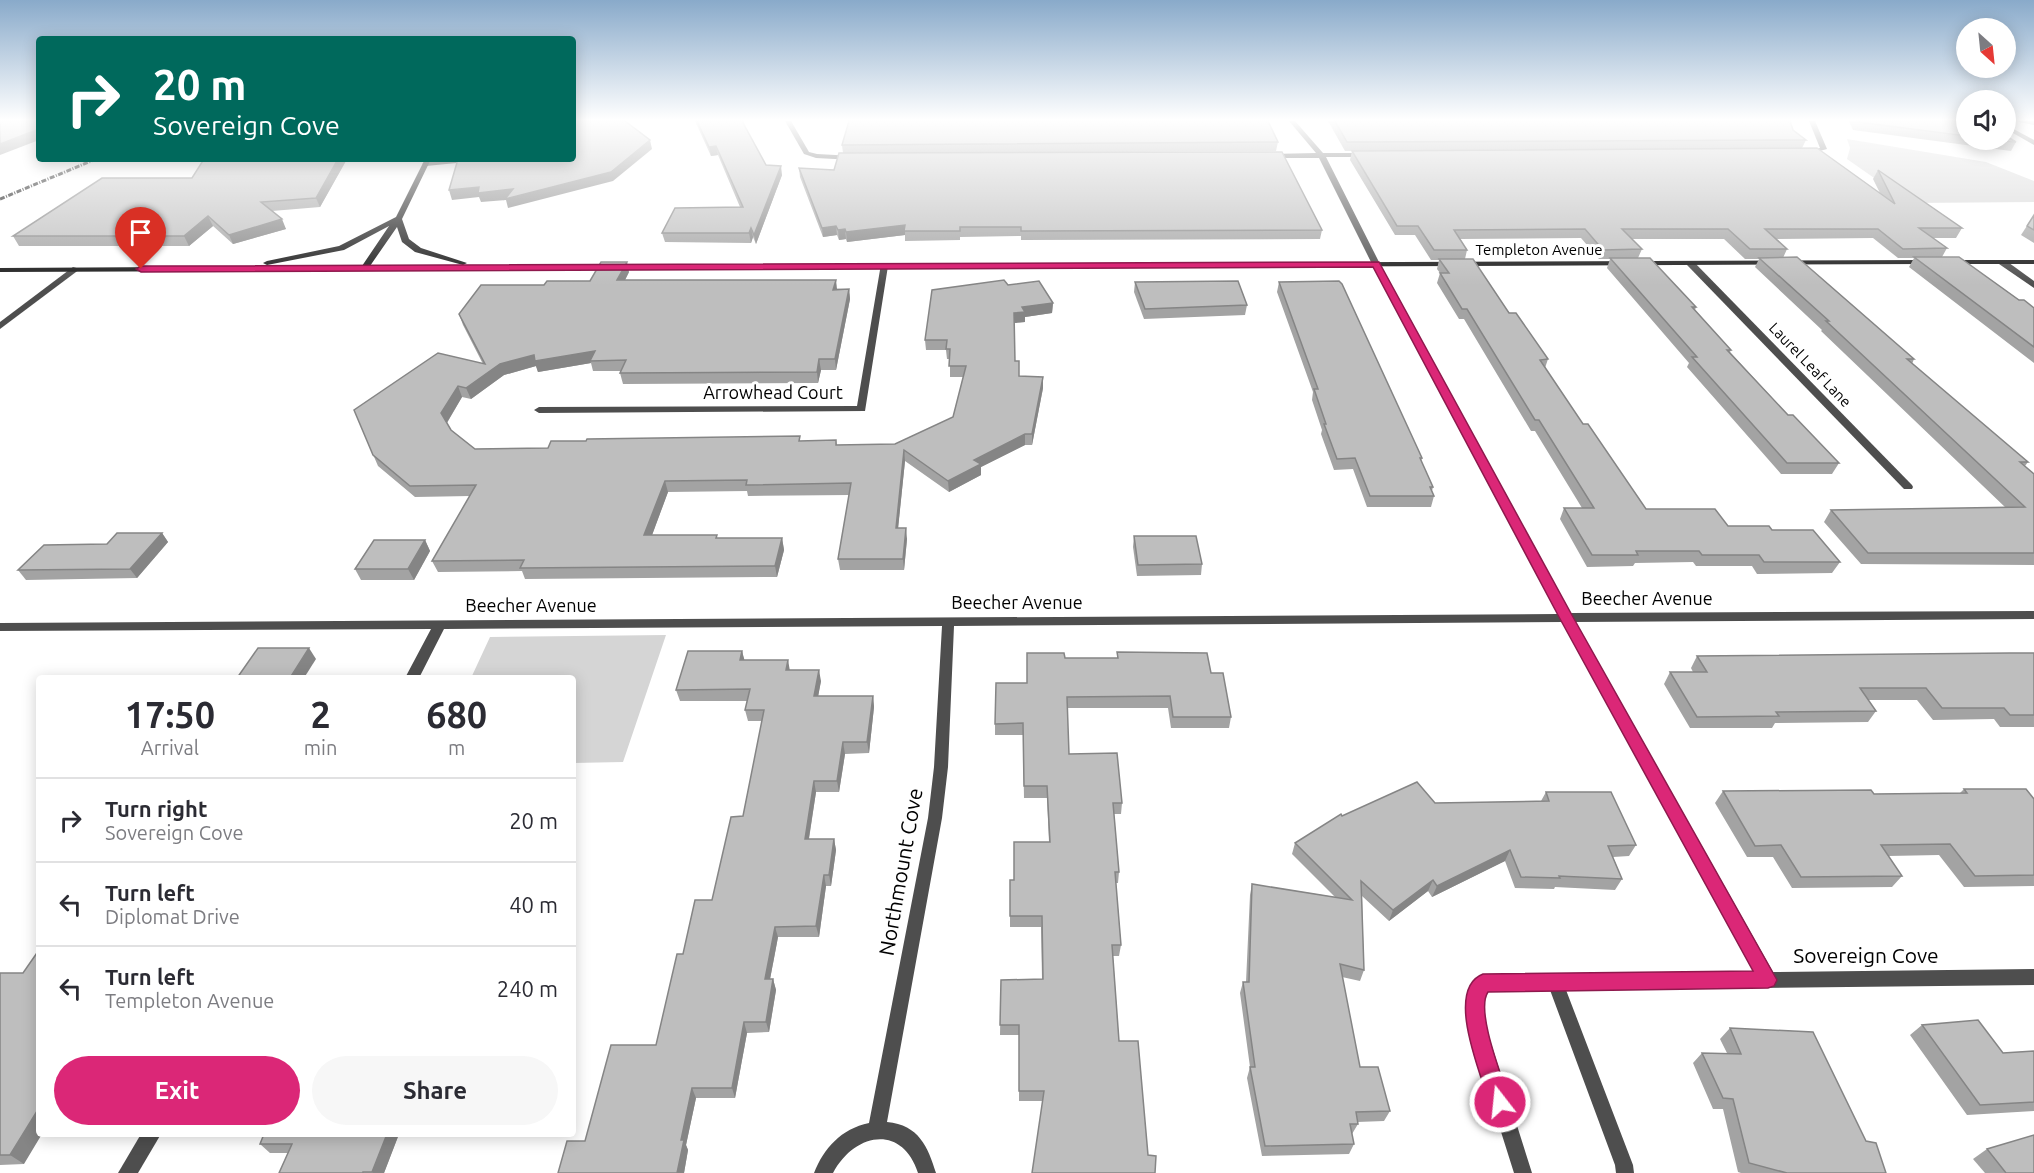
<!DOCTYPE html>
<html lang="en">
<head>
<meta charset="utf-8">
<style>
	:root { --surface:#fff; --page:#f7f7f7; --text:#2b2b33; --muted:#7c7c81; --line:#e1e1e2; --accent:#db2777 }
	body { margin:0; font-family:Ubuntu,sans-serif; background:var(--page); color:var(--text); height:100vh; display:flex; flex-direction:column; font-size:22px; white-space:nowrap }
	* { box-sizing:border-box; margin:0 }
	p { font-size:20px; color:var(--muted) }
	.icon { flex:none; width:33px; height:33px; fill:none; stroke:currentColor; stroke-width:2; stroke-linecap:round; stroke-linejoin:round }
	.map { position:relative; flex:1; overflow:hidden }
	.panel { position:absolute; left:36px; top:675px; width:540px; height:462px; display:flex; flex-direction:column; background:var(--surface); border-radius:6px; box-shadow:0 3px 15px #0003 }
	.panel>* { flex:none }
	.banner { position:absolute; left:36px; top:36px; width:540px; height:126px; border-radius:6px; box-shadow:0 3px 15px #0003; background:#00695c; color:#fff; overflow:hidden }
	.needle { width:39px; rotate:153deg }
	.buttons { position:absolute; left:1956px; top:18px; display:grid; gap:12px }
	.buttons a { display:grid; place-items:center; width:60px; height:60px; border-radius:50%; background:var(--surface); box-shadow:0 3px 15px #0003; font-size:30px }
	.pin { position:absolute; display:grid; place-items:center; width:51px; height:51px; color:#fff; margin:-62px -26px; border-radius:50% 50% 50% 0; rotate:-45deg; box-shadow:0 0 6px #0007 }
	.pin .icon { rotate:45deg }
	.me { position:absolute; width:66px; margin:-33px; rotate:344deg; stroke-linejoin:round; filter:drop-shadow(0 0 4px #0008) }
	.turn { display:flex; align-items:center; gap:21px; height:126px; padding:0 18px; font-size:27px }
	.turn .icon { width:78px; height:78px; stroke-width:2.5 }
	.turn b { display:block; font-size:42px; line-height:51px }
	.eta { display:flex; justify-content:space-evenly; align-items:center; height:102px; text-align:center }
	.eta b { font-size:36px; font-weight:600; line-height:42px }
	.primary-button { display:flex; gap:12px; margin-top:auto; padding:12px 18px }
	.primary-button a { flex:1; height:69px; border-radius:36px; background:var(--accent); color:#fff; font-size:24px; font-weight:600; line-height:69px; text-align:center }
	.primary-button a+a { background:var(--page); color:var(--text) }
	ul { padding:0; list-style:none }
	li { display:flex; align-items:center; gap:18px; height:84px; padding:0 18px; border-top:2px solid var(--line) }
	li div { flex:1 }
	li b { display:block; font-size:22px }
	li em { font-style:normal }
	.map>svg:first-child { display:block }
</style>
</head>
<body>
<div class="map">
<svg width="2034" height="1173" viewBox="0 0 2034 1173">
	<rect width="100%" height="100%" fill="#fff"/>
	<g fill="#d5d5d5">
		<path d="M1847,139L1986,162L2034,181V202L1910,203L1847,159L1850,148Z"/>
		<path d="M666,635L623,762L573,763V678H471L490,637Z"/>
	</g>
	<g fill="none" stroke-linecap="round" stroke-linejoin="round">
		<g fill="#4e4e4e" fill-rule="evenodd">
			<path d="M785,121H791L809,152L817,154L854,156L857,158L854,160L816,158L804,154Z"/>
			<path d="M1289,121H1295L1323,153H1367L1370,155L1367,157H1326L1380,264L1570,613L2034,611V619L1575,622L1773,972L2034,969V985L1566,990L1633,1165L1634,1173H1616L1615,1165L1550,990L1487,991L1483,997L1484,1021L1532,1173H1514L1466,1021C1467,1004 1464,982 1483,975L1755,972L1563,622L954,626L948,767L942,818L887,1122C919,1125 928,1147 936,1173H918C902,1123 854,1133 833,1173H814C824,1148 841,1129 869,1123L928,818L934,767L942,626L444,629L419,678H405L431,629L0,631V623L1558,614L1372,264L1319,158H1268L1265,156L1268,154L1316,153Z"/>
			<path d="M1809,121H1815L1827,149L1805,155L1803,154V152L1820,148Z"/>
			<path d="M2018,121H2034V125L2019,122Z"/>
			<path d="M2006,125L2034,140V145L2006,129Z"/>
			<path d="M456,159H480L477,161L426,166L422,164L426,162Z"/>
			<path d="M1999,260H2005L2034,281V288L1999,264Z"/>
			<path d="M1687,261H1693L1912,485L1913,487L1912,489H1904L1687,265Z"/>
			<path d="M881,264L888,266L865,411L539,413L534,410L539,407L857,406Z"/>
			<path d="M73,267L80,269L0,329V322Z"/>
			<path d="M141,1134H161L138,1173H118Z"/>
		</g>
		<g fill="#1b1b1b" fill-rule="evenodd">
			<path d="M425,159H431L402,219L409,239L421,248L467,263L463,265L415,252L402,242L397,227L370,266L1928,260L1932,262L1928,264L0,272V268L362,266L389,226L344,250L267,265L263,263L267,261L339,246L396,217Z"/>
			<rect x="1948" y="260" width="86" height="4"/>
		</g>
		<path stroke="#000" stroke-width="3" stroke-dasharray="5 1.5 1 1.5" stroke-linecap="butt" d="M0,199L96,159"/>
	</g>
	<g fill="#a3a3a3">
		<path d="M695,121H744V122L743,123L766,165L782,175L756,244L753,237L751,243L665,242L662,233L740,207L718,155L711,156Z"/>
		<path d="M1328,121H1790L1793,130L1806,140L1802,148L1880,193L1873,179L1878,170L1962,228L1956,238H1932L1947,248L1942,257L2034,308V363L1909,267L1914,258H1898L1873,238L1775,239L1787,249L1783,258L1914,359L1912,364L2028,462L2025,466L2034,474V565L1861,564L1824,522L1831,510L2006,508L1821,331L1822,330L1755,267L1759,259H1745L1724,239H1631L1642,249L1638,258L1696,307L1695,310L1731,350L1730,352L1788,415L1839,463L1832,474H1781L1687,367L1689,363L1607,268L1610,259H1599L1581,238L1460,239L1467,250L1465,259L1548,359L1545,368L1583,424L1646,509L1728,526L1772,530L1840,562L1832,573L1757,574L1752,566H1696L1693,562L1635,563L1633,566L1587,567L1560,519L1564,508H1582L1535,431H1531L1464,319H1459L1437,283L1440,273L1437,269L1439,260H1431L1415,235H1395L1350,160L1352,151L1578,149L1345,151Z"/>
		<path d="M1849,121H1966V140H2006L2016,142L2011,151L1853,130Z"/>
		<path d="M1278,142L1276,151L987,153L1322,230L1320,239L1021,240V236L960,237V240L905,241V235L847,242L846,239L839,240L837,235L823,237L800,177L799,168L834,170L843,153L842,145Z"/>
		<path d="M204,159H347L320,207L272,211L286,229L233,244L213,226L189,246H19L13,236L192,178Z"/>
		<path d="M2034,215V243L2021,235Z"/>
		<path d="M629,272L625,280L849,289L850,299L836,370H821L818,383L623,384L620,373L621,371H593L591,363L538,372L536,366L504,375L471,399L462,397L447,423L451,430L475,449L548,448L801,441L836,440L837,445L895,444L953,417L963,377H950V359H947L946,350H926L925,340L1008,285L1053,303L1052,313L1025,317V322L1014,323L1015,361L1019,376L1043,377V388L1032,445H1025L981,467V475L949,492L905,461L898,528L907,539L904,570H840L838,559L849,495L748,496L747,491L668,492L652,535L718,538H782L784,550L777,577L525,579L522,571L438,572L432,561L470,496L415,497L378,466L354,410L483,364L463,325L459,314L544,285L590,281Z"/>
		<path d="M1135,282L1247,305L1245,315L1144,319L1134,292Z"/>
		<path d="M1279,282L1422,458L1421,461L1433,487L1432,491L1434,496L1431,507H1367L1353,469L1334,470L1321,434L1322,430L1312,400L1313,392L1277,292Z"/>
		<path d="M162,533L168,542L137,578L26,580L18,570L107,544Z"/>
		<path d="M1134,536L1202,564L1201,575L1137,576L1133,547Z"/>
		<path d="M425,540L430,551L414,580H361L355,569Z"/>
		<path d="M742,651L744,660L790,670L821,681L818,696H873L874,707L869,753L845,754L839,792H816L809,839H834L836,850L831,886H826L819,937H778L770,979H773L776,990L769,1032L747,1033L735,1098H696L686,1145L688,1150L684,1173H558L585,1141L656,1045L683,954L712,900L743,816L762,721H748L745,710L747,701H680L676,690Z"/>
		<path d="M1117,652L1211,673L1231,717L1229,728H1171L1168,708H1067L1069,754L1122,803L1121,814H1114L1119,872L1118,883H1116L1121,945L1119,956H1113L1119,1041L1148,1155L1155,1173L1042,1101H1019V1035H1000L1001,980L1042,979L1041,927H1010V880H1014L1049,842L1047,798H1024L1023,735H995V724L1027,683L1065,658H1117Z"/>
		<path d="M2034,653V727H2000L1994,719L1933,720L1917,700H1868L1876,711L1868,722L1775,723L1772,728H1690L1664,684L1670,672H1693L1691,668L1697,656Z"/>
		<path d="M1964,789L2034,799V886L1964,887L1939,855L1888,856L1902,876L1892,887L1792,888L1773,857H1747L1715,803L1723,791L1874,794L1960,793Z"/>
		<path d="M1546,792L1636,845L1629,856L1613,857L1622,879L1615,890L1555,887L1554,889L1515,888L1505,861L1432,897L1428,891L1389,921L1362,896L1364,970L1360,981L1342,977L1360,1067L1390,1111L1384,1121L1357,1122L1358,1124L1352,1134L1354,1144L1349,1154L1262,1156L1247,1078L1250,1067L1240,993L1243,982H1246L1250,895L1252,884L1335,897L1292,854L1295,843L1342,816L1435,803L1541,801Z"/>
		<path d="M0,973H23L24,1164L0,1165Z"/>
		<path d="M1922,1025L2003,1053L2034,1051V1111L1967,1115L1910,1035Z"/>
		<path d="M1730,1028L1866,1141L1886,1173H1741L1738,1172L1723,1109H1713L1693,1063L1702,1053H1727L1720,1039Z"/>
		<path d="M264,1134H399L384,1173H279L288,1153H270L260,1144Z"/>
		<path d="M1987,1149L2034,1173H1985L1973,1159Z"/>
	</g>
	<g fill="#858585">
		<path d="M39,129V140L0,155V144Z"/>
		<path d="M650,140L652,149L613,181L508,208L506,200L481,202L479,197L452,200L449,190L479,187Z"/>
		<path d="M716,146L718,155L711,156L709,147Z"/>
		<path d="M338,159H347L320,207L316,198Z"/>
		<path d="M781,166L782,175L756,244L754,235Z"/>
		<path d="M208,216L213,226L189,246L184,236Z"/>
		<path d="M282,219L286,229L233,244L229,235Z"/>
		<path d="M905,225V235L847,242L846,232Z"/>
		<path d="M836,226L837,235L823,237L822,228Z"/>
		<path d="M751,228L753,237L751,243L749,233Z"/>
		<path d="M845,229L846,239L839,240L838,230Z"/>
		<path d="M627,262L629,272L620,290L617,280Z"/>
		<path d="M836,280L837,289L833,290Z"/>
		<path d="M849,289L850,299L836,370L835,359Z"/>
		<path d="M1053,303L1052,313L1025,317V322L1014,323V313L1022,307Z"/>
		<path d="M595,351L590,361L591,363L538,372L536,366L504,375L471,399L466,388L500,364L534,355Z"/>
		<path d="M819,359L821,370L818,383L817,372Z"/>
		<path d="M1043,377V388L1032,445V434Z"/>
		<path d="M458,386L462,397L446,424L441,413Z"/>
		<path d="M1025,434V445L981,467V475L949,492L948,481L974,460Z"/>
		<path d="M904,450L905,461L897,539L896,528Z"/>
		<path d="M665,481L668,492L648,546L644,535Z"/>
		<path d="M906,528L907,539L904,570L903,559Z"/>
		<path d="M162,533L168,542L137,578L130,569Z"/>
		<path d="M782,538L784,550L777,577L775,566Z"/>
		<path d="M425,540L430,551L414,580L408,569Z"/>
		<path d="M309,648L316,659L304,678H290Z"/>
		<path d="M742,651L745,662L740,660Z"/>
		<path d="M788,660L790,671L786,670Z"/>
		<path d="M819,670L821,681L816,708L814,696Z"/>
		<path d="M873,696L874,707L869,753L867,742Z"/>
		<path d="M843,742L845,754L839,792L837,781Z"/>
		<path d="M814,781L816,792L807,850L805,839Z"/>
		<path d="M834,839L836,850L831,886L829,875Z"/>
		<path d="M1510,850L1505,861L1432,897L1437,886Z"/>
		<path d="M824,875L826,886L819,937L816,926Z"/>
		<path d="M1433,880L1428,891L1389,921L1393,910Z"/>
		<path d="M775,927L778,937L768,990L765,979Z"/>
		<path d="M773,979L776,990L769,1032L766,1022Z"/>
		<path d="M744,1022L747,1033L735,1098L732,1088Z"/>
		<path d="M692,1088L696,1098L686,1145L688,1150L684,1173H677L681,1140Z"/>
		<path d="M39,1108V1134H42L24,1164L10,1155Z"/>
		<path d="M387,1134H399L384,1173H373L372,1172Z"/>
	</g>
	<g fill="#bebebe" stroke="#858585" stroke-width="1.5">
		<path d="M0,121H39V129L0,144Z"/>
		<path d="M573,121H625L650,140L611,172L505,199L513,189L478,193L479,187L449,190L458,159H573Z"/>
		<path d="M697,121H742L766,165L781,166L754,235L751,228L749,233H662L675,208L743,207L716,146L709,147Z"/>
		<path d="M849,121H1268L1278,142L842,145Z"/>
		<path d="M1335,121H1790L1793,130L1806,140L1347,142Z"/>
		<path d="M1857,121H1966V136L1858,122Z"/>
		<path d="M2006,136L2016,142L1997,140H2006Z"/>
		<path d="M1817,148L1895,204L1878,170L1962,228H1919L1947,248L1903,249L1878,229H1765L1787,249H1750L1728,229H1622L1642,249L1603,250L1585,229L1454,230L1467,250H1434L1418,226H1397L1352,151Z"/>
		<path d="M1282,152L1322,230L1021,231V227H960V231H904L905,225L846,232L845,229L838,230L836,226L822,228L799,168L834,170L839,153Z"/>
		<path d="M204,159H338L316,198L261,202L282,219L229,235L208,216L184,236H13L102,178H192Z"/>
		<path d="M2034,215V230L2027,226Z"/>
		<path d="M1797,257L1914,359H1907L2028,462H2020L2034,474V553H1868L1831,510L2025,507L1826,321H1829L1759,258Z"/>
		<path d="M1914,257H1959L2019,300H2024L2034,308V347Z"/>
		<path d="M1610,258H1650L1696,307H1692L1731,350H1727L1788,415H1793L1839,463H1787L1692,357H1697Z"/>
		<path d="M1439,259H1473L1509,313H1516L1548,359L1540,360L1583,424H1588L1646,509H1715L1728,526H1769L1772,530H1813L1840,562H1764L1759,555H1702L1699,551H1636L1638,555H1592L1564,508H1594L1539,420H1535L1467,309H1462L1440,273H1449Z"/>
		<path d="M601,262H627L617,280H836L833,290L849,289L835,359H819L817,372L620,373L626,360L590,361L595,351L535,361L534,355L500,364L466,388L458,386L441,413L451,430L475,449L548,448L551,441H586L587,439L800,436L799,441L836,440V445L895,444L953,417L966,366H949L950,349H946L947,340H925L932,290L1004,280L1008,285L1039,281L1053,303L1022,307L1025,312L1014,313L1015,361H1019V376L1043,377L1032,434H1025L974,460L981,464L948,481L904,450L896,528H906L903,559H838L851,483L746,485L747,480L665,481L644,535H717L716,538H782L775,566L520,568L524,560L432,561L476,485L410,486L373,455L354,410L438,353L485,364L459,314L481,285H544L547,281H590Z"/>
		<path d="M1238,281L1247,305L1145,309L1135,282Z"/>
		<path d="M1339,281L1342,284L1422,458H1420L1433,487H1430L1434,496H1370L1355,458L1337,459L1324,424H1326L1314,389H1318L1279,282Z"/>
		<path d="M117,533H162L130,569L18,570L44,545L107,544Z"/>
		<path d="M1134,536H1196L1202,564L1138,565Z"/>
		<path d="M374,540H425L408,569H355Z"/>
		<path d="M258,648H309L290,678H237Z"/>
		<path d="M688,651H742L740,660H788L786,670H819L814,696H873L867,742H843L837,781H814L805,839H834L829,875H824L816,926L775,927L765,979H773L766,1022H744L732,1088H692L681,1140H684L677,1173H558L567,1141H585L611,1045H656L677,954H683L695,900H712L731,817L743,816L764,710H745L750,689L676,690Z"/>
		<path d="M1117,652L1207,653L1211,673H1223L1231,717H1173L1170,696L1067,697L1069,754L1117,753L1122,803H1113L1119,872H1115L1121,945H1112L1119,1041H1138L1148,1155L1156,1156L1155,1173H1032L1044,1091H1019V1025H1000L1001,980L1043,979L1042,916H1010V880H1014V842H1050L1047,786H1024L1023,723L995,724L996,683H1027V653H1064L1065,658H1118Z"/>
		<path d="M2010,653H2034V715H2010L2004,708H1942L1926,688H1860L1876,711L1776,712L1779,716L1697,717L1670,672H1707L1697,656Z"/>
		<path d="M305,676H356L355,678H304Z"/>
		<path d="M1417,782L1435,803L1549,801L1546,792H1611L1636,845L1608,846L1622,879L1559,876L1560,878L1521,877L1510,850L1437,886L1433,880L1393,910L1361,881L1364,970L1340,964L1360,1067H1378L1390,1111L1356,1112L1358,1124H1350L1354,1144L1265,1146L1250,1067H1255L1243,982H1249L1252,884L1352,900L1295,843L1341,814L1342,816Z"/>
		<path d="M1964,789H2026L2034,799V875L1975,876L1950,844L1881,845L1902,876L1801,877L1781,845L1755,846L1723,791L1871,790L1874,794L1967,793Z"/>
		<path d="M39,950V1108L10,1155H0V973H23Z"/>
		<path d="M1978,1020L2003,1053L2034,1051V1102L1980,1105L1922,1025Z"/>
		<path d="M1730,1028L1813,1032L1866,1141L1876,1143L1886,1173H1787L1749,1163L1733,1099L1723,1098L1702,1053L1741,1054Z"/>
		<path d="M264,1134H387L372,1172H363V1173H279L292,1144H260Z"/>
		<path d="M2034,1135V1173H2006L1987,1149Z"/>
	</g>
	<linearGradient id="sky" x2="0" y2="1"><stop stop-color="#89aaca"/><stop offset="0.42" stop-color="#fff"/><stop offset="1" stop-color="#fff" stop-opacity="0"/></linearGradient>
	<rect width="2034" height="285" fill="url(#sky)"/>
	<path fill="#db2777" stroke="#8e194d" stroke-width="1.5" d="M1379,262L1573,617L1777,980L1774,986L1768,988L1488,992C1475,1011 1503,1079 1510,1102L1507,1109L1500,1112L1492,1109L1489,1102C1481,1074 1444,989 1483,974L1753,971L1559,617L1373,267L141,272L136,269L141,266Z"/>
	<g text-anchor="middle" stroke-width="6" stroke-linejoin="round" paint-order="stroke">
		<g font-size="15" fill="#000" stroke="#fff">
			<text x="1539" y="255">Templeton Avenue</text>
			<text transform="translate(1810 365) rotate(46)" y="5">Laurel Leaf Lane</text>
		</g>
		<g font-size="18" fill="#000" stroke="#fff">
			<text x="773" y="399">Arrowhead Court</text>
			<text x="1647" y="605">Beecher Avenue</text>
			<text x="1017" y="609">Beecher Avenue</text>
			<text x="531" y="612">Beecher Avenue</text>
		</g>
		<g font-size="21" fill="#000" stroke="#fff">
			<text transform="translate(901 872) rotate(-80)" y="7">Northmount Cove</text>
			<text x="1866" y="963">Sovereign Cove</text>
		</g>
	</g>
</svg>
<div class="buttons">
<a><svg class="needle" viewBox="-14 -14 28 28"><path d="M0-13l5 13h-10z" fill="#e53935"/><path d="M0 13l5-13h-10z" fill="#7c7c81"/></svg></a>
<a><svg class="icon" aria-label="sound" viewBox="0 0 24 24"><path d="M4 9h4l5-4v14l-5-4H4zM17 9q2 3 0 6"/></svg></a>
</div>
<div class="pin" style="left:141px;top:269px;background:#d93025"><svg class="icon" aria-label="arrive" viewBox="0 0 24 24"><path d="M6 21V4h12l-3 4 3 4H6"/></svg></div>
<svg class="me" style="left:1500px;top:1102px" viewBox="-20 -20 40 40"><circle r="17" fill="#db2777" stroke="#fff" stroke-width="3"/><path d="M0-11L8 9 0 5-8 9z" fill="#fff"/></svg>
<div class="banner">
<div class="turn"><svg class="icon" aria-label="right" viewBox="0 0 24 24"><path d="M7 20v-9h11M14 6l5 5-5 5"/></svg><div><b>20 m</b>Sovereign Cove</div></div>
</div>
<section class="panel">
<div class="eta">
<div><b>17:50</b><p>Arrival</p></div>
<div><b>2</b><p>min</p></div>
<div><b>680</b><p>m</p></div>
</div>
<ul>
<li><svg class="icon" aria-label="right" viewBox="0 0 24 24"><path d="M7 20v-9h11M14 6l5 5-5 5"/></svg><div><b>Turn right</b><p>Sovereign Cove</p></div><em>20 m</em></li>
<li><svg class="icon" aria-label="left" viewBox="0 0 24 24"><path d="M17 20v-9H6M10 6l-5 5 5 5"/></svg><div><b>Turn left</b><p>Diplomat Drive</p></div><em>40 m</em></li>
<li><svg class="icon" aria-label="left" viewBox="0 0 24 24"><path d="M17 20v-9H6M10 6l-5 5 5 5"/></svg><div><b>Turn left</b><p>Templeton Avenue</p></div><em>240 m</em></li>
</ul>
<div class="primary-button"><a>Exit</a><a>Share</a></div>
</section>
</div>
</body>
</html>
